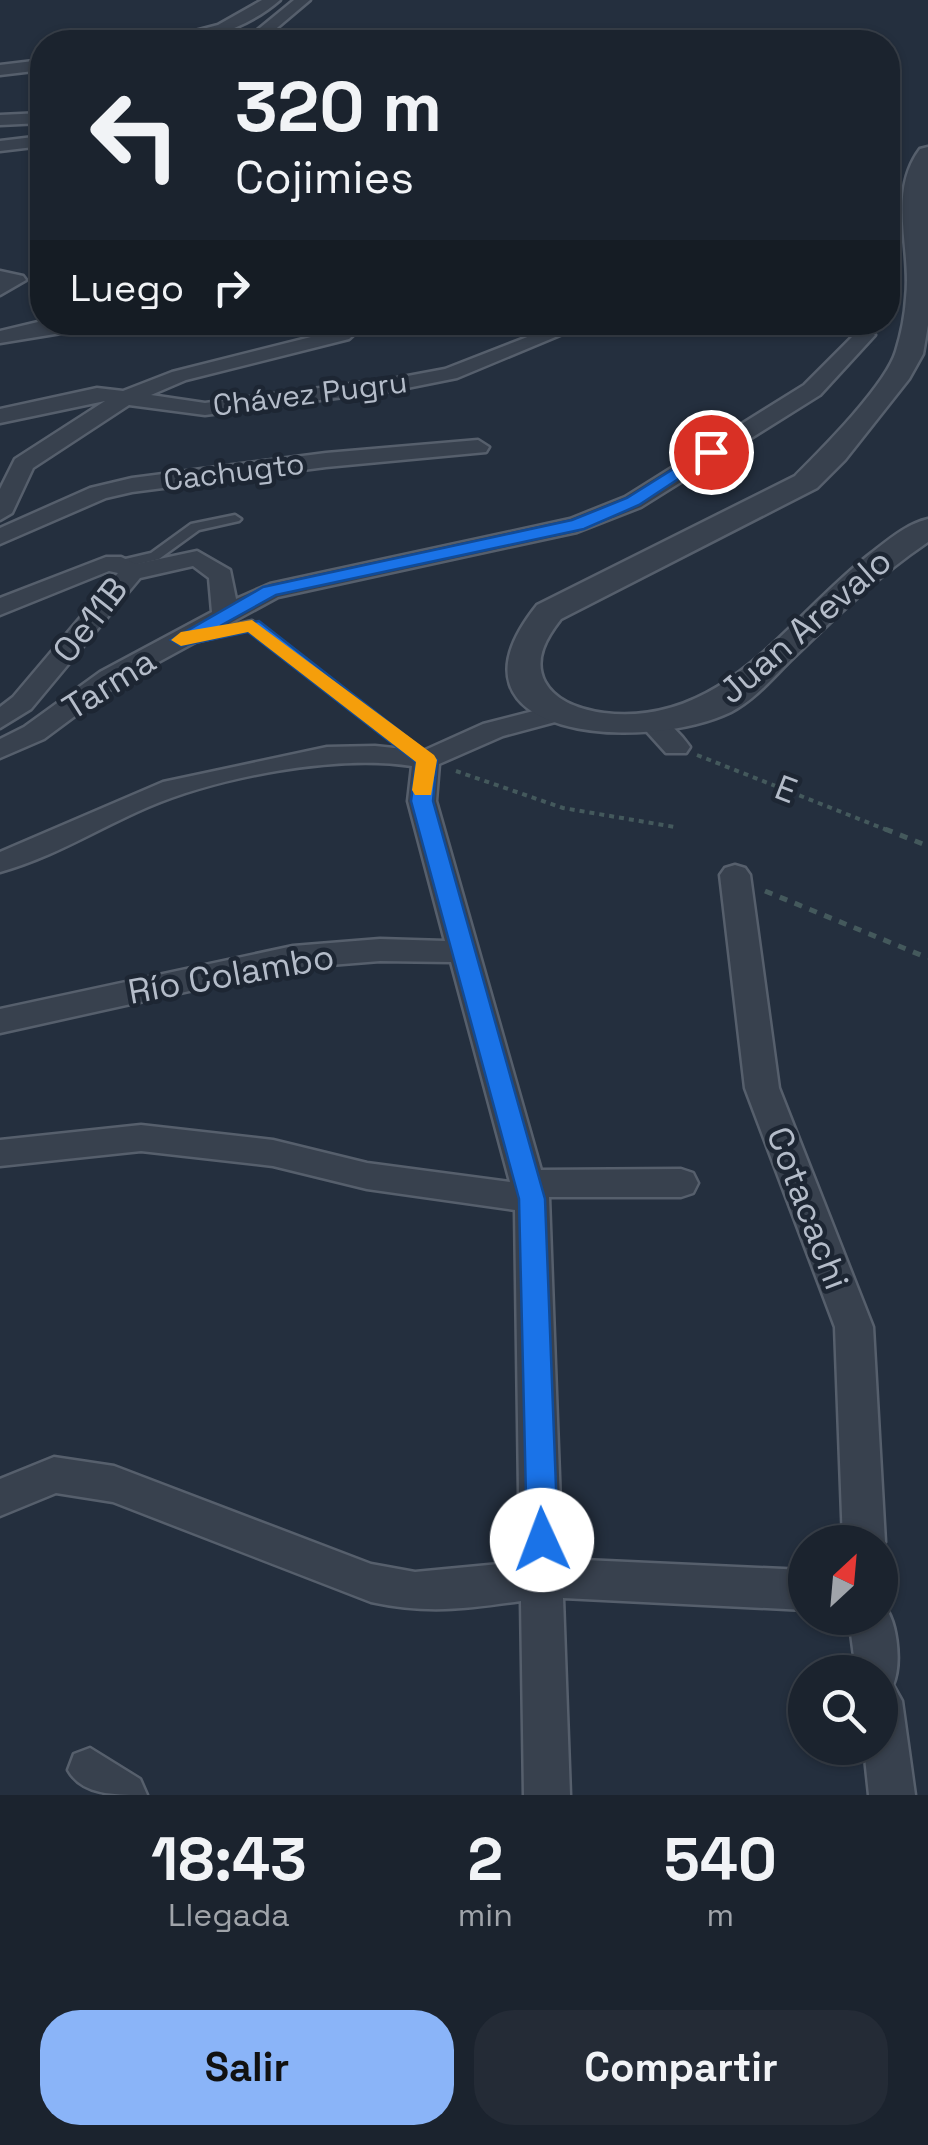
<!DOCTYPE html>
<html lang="es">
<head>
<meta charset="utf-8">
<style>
	:root { --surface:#1b232e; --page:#242b36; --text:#f1f3f6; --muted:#a0a4aa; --line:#39404a; --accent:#8ab4f8 }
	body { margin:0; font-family:"Space Grotesk",sans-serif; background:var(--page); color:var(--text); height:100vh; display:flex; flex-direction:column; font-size:38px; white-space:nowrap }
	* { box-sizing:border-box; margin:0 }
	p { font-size:32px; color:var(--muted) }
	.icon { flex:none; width:55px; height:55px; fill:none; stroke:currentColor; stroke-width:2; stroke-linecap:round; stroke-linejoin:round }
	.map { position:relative; height:1795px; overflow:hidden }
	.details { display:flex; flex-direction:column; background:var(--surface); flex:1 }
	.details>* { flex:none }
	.guide { position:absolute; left:30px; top:30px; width:870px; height:305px; border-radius:40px; box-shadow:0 2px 8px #0004,0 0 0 2px var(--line); background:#1b232e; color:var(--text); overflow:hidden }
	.needle { width:65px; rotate:26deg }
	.fabs { position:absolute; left:788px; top:1525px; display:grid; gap:20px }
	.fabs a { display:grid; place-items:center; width:110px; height:110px; border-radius:50%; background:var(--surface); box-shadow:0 2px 8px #0004,0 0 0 2px var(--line); font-size:50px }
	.pin { position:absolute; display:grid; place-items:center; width:85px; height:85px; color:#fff; margin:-42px; border:5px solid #fff; border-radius:50%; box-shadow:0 2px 10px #0007 }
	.me { position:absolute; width:110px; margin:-55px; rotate:358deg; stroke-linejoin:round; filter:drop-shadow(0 0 8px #0008) }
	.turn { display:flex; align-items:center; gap:35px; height:210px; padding:0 40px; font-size:45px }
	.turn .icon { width:130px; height:130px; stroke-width:2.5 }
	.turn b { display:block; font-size:70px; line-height:85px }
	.then { display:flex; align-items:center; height:95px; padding:0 40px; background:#0003; gap:20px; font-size:38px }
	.eta { display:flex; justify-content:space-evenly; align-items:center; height:170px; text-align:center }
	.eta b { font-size:60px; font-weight:700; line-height:70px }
	.button { display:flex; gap:20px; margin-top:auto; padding:20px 40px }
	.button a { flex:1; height:115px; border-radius:40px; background:var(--accent); color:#111; font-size:40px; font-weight:700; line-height:115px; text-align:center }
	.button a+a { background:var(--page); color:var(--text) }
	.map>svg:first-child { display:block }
</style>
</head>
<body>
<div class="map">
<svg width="928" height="1795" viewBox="0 0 928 1795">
	<rect width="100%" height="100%" fill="#242f3e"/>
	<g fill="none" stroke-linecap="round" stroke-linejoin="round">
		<g stroke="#565f6c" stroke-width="5">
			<g id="service">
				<path d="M235,515L241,519L239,521L199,530L159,559L121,568L115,564L117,561L151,553L191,524Z"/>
				<path d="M252,621L431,757L433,760L431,763H421L250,629L190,643L184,639L185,636Z"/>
			</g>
		</g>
		<g stroke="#565f6c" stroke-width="5">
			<g id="minor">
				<path d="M262,0H280C247,29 197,45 153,42L218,25Z"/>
				<path d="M294,0H310L265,38L228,42L255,32Z"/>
				<path d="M42,60V70L0,75V65Z"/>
				<path d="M42,113V123L0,125V115Z"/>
				<path d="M42,136V146L0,151V141Z"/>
				<path d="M0,271L23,276L26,280L0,295Z"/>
				<path d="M38,322L42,321L102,322L92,328L0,343V331Z"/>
				<path d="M338,322H358L361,328L349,339L186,380L151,395L205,403L397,378L445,369L548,329L555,327L565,333L457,378L397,390L205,415L129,405L33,468L12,513L0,520V489L15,459L105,401L0,423V409L97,388L123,391L172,372L335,331L340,327Z"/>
				<path d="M865,329L875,335L820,395L641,507L577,532L278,597L118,684L44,739L0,758V739L24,727L100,672L212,612L209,578L193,566L140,578L31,709L0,728V707L13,697L118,573L109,571L0,615V598L106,557H121L136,564L197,551L230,570L236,599L270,584L570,519L625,497L804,385L858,331Z"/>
				<path d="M478,440L489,447L486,452L326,467L132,492L106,498L0,544V528L90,488L132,478L326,453Z"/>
				<path d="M561,704L570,706L574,712L570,718L503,736L439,764L436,801L541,1170L681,1169L693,1173L698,1183L693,1193L681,1197H549L562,1559L805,1570V1610L563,1598L570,1795H524L521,1601C466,1609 426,1614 371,1602L113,1502L56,1493L0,1516V1479L54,1457L114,1466L371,1564L415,1572L520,1562L515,1210L367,1189L273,1166L141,1151L0,1166V1140L141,1125L273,1140L367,1163L510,1182L451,962L380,961L293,968L0,1033V1009L293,946L380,939L445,941L408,801L412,766C336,754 218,777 148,807C97,829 54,857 0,872V852L163,782L327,747L375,746L423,751L483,724Z"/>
				<path d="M651,714C666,718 681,734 690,747L686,753H666L638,722L641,716Z"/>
				<path d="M735,865L745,868L750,875L779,1088L873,1327L885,1542L880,1552V1542H843L835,1327L745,1088L720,875L725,868Z"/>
				<path d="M880,1602C898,1616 902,1664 893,1685L902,1701L915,1795H869L864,1748H880V1672H856L849,1618H880Z"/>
				<path d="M90,1748L140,1779L147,1795C113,1795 82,1795 68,1770L74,1754Z"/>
			</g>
		</g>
		<g stroke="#565f6c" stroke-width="5">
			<path id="tertiary" d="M928,147V325L923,354L909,379L845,460L817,488L561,619C547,637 533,659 545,682C556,702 582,710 604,713C723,727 786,620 870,554C887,541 906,524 928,519V542C879,575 836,616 794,657C774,676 756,699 731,712C646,753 429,740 537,605L795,476C822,449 886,385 896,351C901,335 905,315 906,298C912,249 887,193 920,149Z"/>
		</g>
		<g stroke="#44595c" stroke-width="4" stroke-dasharray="5 5" stroke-linecap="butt">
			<path d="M697,755L892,832"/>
			<path d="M456,771L563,808L675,827"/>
		</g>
		<g stroke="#44595c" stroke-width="5" stroke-dasharray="8 8" stroke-linecap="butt">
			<path d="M885,829L928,846"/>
			<path d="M765,891L928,958"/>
		</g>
		<use href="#service" fill="#38414e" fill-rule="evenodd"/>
		<use href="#minor" fill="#38414e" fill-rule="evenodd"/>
		<use href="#tertiary" fill="#38414e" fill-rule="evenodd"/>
	</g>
	<path fill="#1a73e8" stroke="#114b97" stroke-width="2.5" d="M705,449L719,452L639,505L584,529L276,595L220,626L259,621L437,760L433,801L545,1199L558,1540L553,1551L542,1555L531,1551L527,1540L519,1199L411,801L416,762L248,632L181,646L171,640L263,587L572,520L627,498Z"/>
	<path fill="#f59e0b" d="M252,620L434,755L437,760L431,795H415L412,790L416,762L248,632L181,646L171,640L181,632Z"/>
	<g text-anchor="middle" stroke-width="9" stroke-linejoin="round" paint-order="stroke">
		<g font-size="30" fill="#b4bcc9" stroke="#1d2633">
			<text transform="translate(310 394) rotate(-7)" y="10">Chávez Pugru</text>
			<text transform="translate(234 472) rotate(-7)" y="10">Cachugto</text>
		</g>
		<g font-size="35" fill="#b4bcc9" stroke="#1d2633">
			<text transform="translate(90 620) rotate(-52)" y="12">Oe11B</text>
			<text transform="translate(805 626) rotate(-41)" y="12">Juan Arevalo</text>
			<text transform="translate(109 684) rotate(-32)" y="12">Tarma</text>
			<text transform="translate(786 789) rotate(21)" y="12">E</text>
			<text transform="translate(231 974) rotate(-10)" y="12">Río Colambo</text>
			<text transform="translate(808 1208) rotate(69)" y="12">Cotacachi</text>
		</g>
	</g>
</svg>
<div class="fabs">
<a><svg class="needle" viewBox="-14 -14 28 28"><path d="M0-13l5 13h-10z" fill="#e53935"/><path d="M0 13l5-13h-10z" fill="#a0a4aa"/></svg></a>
<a><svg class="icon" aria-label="search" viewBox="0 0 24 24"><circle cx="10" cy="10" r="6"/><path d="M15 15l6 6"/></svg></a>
</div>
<div class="pin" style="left:711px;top:452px;background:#d93025"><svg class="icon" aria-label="arrive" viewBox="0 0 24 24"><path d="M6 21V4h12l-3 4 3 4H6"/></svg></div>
<svg class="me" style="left:542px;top:1540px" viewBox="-20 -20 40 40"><circle r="19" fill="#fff"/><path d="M0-13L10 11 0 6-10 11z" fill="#1a73e8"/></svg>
<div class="guide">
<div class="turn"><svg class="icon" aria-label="left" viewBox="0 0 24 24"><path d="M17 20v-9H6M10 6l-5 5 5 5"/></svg><div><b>320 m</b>Cojimies</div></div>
<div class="then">Luego<svg class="icon" aria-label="right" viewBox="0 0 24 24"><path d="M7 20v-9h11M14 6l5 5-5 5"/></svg></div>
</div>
</div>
<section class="details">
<div class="eta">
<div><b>18:43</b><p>Llegada</p></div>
<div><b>2</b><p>min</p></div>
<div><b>540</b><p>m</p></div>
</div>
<div class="button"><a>Salir</a><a>Compartir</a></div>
</section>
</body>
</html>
